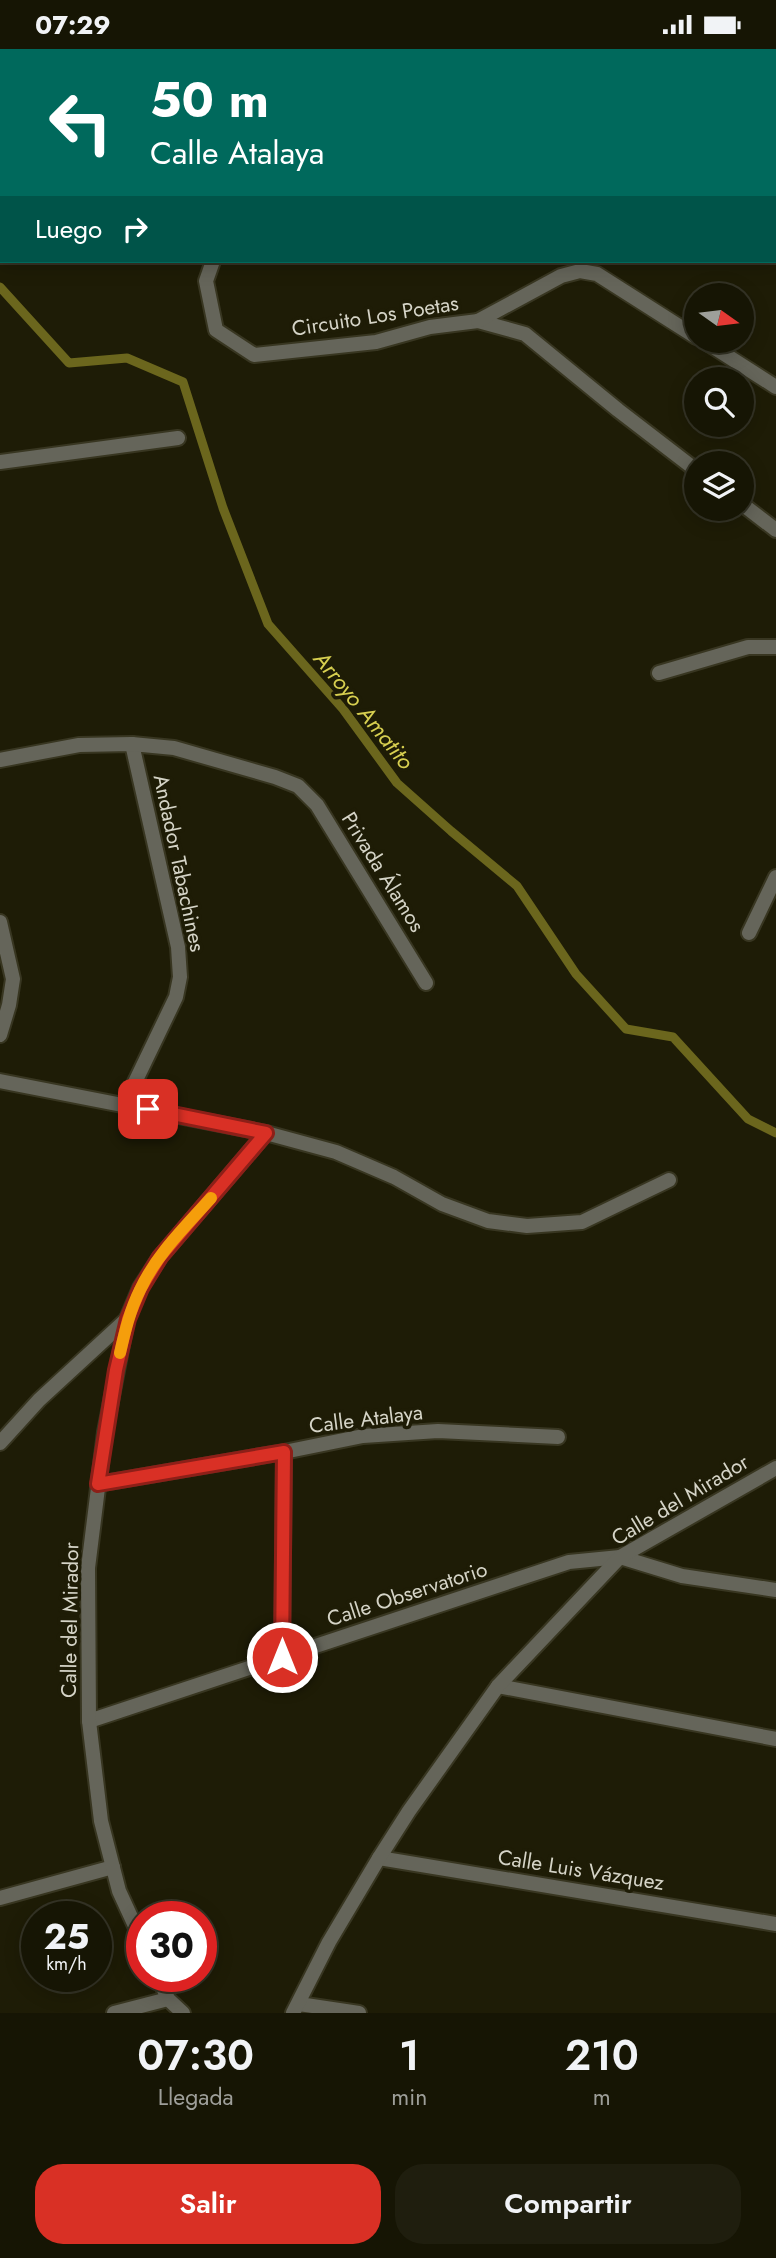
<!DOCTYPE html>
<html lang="es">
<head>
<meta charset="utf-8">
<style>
	:root { --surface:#161504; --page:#1f1e0e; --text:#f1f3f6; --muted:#9e9f9a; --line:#353426; --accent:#d93025 }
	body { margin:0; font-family:Jost,sans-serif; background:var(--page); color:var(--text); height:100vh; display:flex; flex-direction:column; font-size:26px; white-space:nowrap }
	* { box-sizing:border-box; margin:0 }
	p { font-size:23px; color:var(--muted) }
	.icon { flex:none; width:38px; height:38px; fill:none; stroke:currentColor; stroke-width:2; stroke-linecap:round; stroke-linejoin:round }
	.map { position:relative; height:1964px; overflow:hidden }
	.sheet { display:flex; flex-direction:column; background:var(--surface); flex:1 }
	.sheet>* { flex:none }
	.top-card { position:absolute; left:0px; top:0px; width:777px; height:214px; box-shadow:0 4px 18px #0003,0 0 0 2px var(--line); background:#00695c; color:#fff; overflow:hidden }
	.needle { width:46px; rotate:104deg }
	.buttons { position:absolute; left:684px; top:234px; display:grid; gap:14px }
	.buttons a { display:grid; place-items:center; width:70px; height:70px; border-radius:50%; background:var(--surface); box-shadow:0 4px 18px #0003,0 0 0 2px var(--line); font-size:35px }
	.speed { position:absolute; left:21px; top:1852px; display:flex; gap:14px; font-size:35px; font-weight:700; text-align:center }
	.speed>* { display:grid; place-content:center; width:91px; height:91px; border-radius:50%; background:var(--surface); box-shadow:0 4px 18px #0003,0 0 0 2px var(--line); line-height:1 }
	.speed small { font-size:18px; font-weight:400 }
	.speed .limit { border:10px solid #d22; background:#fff; color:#111 }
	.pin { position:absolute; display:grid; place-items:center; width:60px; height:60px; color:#fff; margin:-30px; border-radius:14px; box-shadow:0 4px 10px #0006 }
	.me { position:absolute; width:77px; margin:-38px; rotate:0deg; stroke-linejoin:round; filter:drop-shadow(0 0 5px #0008) }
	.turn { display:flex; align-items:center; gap:24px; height:147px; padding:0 35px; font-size:32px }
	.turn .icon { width:91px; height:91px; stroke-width:2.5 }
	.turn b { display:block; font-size:49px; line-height:60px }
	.then { display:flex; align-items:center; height:66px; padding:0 35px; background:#0003; gap:14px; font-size:26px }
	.eta { display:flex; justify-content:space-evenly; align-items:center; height:119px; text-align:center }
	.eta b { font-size:42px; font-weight:600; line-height:49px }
	.primary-button { display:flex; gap:14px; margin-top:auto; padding:14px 35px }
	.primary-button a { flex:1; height:80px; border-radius:28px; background:var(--accent); color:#fff; font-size:28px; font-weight:600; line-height:80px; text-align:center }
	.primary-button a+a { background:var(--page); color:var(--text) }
	.status { display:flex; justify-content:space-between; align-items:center; height:49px; padding:0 35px; background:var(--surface); direction:ltr }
	.status svg { height:19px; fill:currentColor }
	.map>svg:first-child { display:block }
</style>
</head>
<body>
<div class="status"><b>07:29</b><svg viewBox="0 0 49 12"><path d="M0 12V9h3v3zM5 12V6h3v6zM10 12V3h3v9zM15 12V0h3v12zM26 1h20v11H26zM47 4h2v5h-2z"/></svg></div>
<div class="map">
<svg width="776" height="1964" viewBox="0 0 776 1964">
	<rect width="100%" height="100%" fill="#1e1c06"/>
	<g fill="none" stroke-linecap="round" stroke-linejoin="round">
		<path stroke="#6b661d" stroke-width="9" d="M0,238L69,314L127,309L183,333L223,459L268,575L343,660L397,734L451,782L517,837L576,925L626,980L673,988L748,1070L776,1084"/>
		<g stroke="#383621" stroke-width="18">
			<path id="service" d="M659,624L748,598H776"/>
		</g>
		<g stroke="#383621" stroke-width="18">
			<g id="pedestrian">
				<path d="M124,1056L176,948L180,928L178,898L132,695"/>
				<path d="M284,1403L363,1387L438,1382L558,1388"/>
			</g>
		</g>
		<g stroke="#383621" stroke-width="18">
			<g id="minor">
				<path d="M79,0L80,2"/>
				<path d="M647,0V2"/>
				<path d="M377,2L378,0"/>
				<path d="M213,212L206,232L216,281L254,306L376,293L430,278L478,272L525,285L618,361L696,421"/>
				<path d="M478,272L561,227L580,222L597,225L696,288"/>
				<path d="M704,292L776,338"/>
				<path d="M0,413L178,389"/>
				<path d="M742,455L776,481"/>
				<path d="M0,711L79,696L132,695L174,699L275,728L298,737L317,756L426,934"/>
				<path d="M0,873L13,930L9,956L0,986"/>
				<path d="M749,884L776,828"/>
				<path d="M0,1032L266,1084L336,1103L394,1128L442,1155L488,1172L527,1177L582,1173L669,1131"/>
				<path d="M127,1270L140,1239L160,1208L266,1084"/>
				<path d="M98,1435L284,1403L282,1608"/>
				<path d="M498,1637L776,1690"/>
				<path d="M89,1672L569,1513L620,1508L682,1527L776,1541"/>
				<path d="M379,1809L776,1875"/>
				<path d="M0,1849L113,1818"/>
				<path d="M299,1955L359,1964"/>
				<path d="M114,1964L168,1950"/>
			</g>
		</g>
		<g stroke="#383621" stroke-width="18">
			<g id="tertiary">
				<path d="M127,1270L105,1383L88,1519L89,1672L101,1772L119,1842L142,1892"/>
				<path d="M0,1394L39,1351L127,1270"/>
				<path d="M158,1927L168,1950L183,1964"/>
				<path d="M293,1964L329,1893L379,1809L409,1762L498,1637L620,1508L776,1419"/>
			</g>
		</g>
		<use href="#service" stroke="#65655a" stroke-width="14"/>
		<use href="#pedestrian" stroke="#65655a" stroke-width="14"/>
		<use href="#minor" stroke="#65655a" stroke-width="14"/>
		<use href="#tertiary" stroke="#65655a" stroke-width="14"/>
	</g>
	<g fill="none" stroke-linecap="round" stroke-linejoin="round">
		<g stroke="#8d1f18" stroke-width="18">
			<path id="route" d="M148,1060L266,1084L160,1208L141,1239L128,1270L116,1321L98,1435L284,1403L282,1608"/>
		</g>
		<use href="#route" stroke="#d93025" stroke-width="12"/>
		<path stroke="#f59e0b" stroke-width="12" d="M120,1304C125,1282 130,1261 140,1241C156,1206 186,1177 211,1149"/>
	</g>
	<g text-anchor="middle" stroke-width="7" stroke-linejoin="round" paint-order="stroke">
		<g font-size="21" fill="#d5d4c7" stroke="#1e1c06">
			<text transform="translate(375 267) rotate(-9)" y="7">Circuito Los Poetas</text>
			<text transform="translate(179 814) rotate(78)" y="7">Andador Tabachines</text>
			<text transform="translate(383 823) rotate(58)" y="7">Privada Álamos</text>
			<text transform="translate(366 1370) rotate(-7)" y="7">Calle Atalaya</text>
			<text transform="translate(680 1451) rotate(-31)" y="7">Calle del Mirador</text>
			<text transform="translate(407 1545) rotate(-18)" y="7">Calle Observatorio</text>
			<text transform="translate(70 1571) rotate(-89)" y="7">Calle del Mirador</text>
			<text transform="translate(581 1821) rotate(9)" y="7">Calle Luis Vázquez</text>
		</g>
		<g font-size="23" font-style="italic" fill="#d7cf50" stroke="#1e1c06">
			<text transform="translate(364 661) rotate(51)" y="8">Arroyo Amatito</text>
		</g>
	</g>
</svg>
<div class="buttons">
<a><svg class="needle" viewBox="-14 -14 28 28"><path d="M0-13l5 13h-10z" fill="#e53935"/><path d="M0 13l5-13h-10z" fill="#9e9f9a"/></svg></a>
<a><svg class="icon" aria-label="search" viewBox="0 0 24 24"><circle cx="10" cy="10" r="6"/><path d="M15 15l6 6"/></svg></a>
<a><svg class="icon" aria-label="layers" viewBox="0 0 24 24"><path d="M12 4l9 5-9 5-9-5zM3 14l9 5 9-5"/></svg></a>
</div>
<div class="speed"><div>25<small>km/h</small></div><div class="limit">30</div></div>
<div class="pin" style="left:148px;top:1060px;background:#d93025"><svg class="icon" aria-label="arrive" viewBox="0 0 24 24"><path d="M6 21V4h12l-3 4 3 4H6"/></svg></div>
<svg class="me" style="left:282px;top:1608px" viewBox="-20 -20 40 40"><circle r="17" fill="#d93025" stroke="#fff" stroke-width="3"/><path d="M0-11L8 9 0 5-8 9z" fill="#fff"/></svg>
<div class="top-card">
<div class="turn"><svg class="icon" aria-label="left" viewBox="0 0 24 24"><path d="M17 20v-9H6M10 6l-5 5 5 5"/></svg><div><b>50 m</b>Calle Atalaya</div></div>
<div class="then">Luego<svg class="icon" aria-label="right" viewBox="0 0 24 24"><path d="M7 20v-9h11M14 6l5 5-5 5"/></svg></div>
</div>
</div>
<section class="sheet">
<div class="eta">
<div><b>07:30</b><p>Llegada</p></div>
<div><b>1</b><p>min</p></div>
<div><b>210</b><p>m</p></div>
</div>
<div class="primary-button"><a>Salir</a><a>Compartir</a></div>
</section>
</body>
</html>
